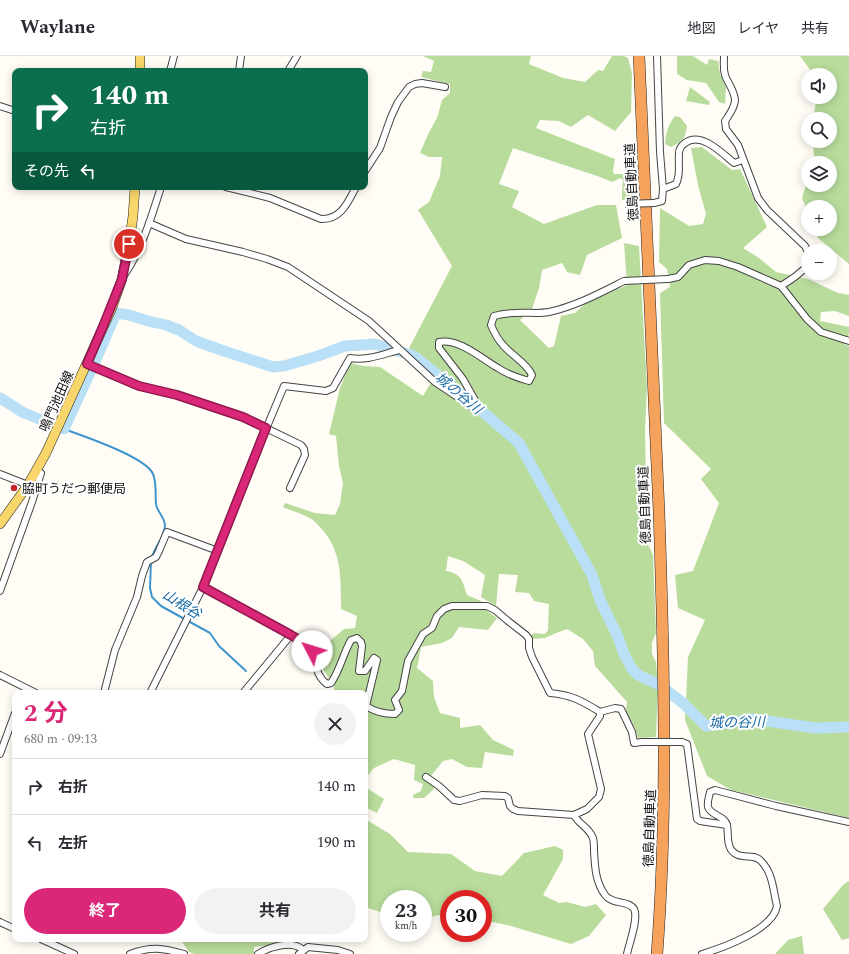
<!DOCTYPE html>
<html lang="ja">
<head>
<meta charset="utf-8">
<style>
	:root { --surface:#fff; --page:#f2f2f3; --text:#2b2b33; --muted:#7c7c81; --line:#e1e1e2; --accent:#db2777 }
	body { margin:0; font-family:Spectral,"Noto Sans JP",serif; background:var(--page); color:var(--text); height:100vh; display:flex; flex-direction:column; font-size:15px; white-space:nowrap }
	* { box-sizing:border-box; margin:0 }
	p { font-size:13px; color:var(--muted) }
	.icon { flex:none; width:22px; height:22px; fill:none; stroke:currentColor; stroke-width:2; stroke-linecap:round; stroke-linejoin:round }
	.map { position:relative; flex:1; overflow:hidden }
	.details { position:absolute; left:12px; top:634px; width:356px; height:252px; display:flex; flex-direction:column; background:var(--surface); border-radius:8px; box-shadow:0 2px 10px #0003 }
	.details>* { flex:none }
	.guide { position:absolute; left:12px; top:12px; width:356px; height:122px; border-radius:8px; box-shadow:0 2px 10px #0003; background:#0b6e4f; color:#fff; overflow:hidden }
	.buttons { position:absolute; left:801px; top:12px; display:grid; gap:8px }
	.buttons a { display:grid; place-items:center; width:36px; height:36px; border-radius:50%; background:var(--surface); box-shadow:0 2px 10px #0003; font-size:20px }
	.speed { position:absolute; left:380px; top:834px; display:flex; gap:8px; font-size:20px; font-weight:700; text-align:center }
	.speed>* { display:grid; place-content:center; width:52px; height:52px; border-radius:50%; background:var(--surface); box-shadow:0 2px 10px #0003; line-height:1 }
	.speed small { font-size:10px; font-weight:400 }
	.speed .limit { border:6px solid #d22; background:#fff; color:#111 }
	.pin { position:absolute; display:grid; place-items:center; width:34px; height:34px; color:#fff; margin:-17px; border:2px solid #fff; border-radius:50%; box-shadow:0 1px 4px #0007 }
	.me { position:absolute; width:44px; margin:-22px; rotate:310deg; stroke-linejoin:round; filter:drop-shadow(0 0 3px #0008) }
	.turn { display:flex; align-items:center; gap:14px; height:84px; padding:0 12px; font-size:18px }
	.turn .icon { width:52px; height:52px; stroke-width:2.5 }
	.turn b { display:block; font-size:28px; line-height:34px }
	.then { display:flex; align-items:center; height:38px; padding:0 12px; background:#0003; gap:8px; font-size:15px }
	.round { display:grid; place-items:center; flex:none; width:42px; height:42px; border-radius:21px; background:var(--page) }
	.summary { display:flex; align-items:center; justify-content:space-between; height:68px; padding:0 12px }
	h1 { font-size:24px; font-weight:700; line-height:30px; color:var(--accent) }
	.cta { display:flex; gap:8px; margin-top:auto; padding:8px 12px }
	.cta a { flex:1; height:46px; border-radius:24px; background:var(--accent); color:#fff; font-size:16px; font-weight:700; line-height:46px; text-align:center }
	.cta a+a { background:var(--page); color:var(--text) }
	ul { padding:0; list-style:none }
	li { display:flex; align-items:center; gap:12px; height:56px; padding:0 12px; border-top:1px solid var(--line) }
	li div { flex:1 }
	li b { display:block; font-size:15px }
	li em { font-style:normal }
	header { display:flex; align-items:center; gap:24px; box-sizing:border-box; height:56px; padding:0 20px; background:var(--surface); border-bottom:1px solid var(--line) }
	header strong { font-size:19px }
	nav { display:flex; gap:22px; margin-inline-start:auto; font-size:14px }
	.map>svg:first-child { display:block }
</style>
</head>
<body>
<header>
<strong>Waylane</strong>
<nav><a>地図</a><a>レイヤ</a><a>共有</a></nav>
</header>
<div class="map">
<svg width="849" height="898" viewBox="0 0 849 898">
	<rect width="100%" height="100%" fill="#fffdf5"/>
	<g fill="#b9dc9c">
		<path d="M423,0H531L529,8L563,22L585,26L598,14L603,15L612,0H624L628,2L632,17L631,56L615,75L588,59L571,71L559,65L540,64L536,72L615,103L613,115L614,118H626L635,121V143L622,144V134L623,124L620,122L612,126L600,121L513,92L499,128L519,135L512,151L544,168L597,149H616L622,182L587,199L580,219L567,216L562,207L542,214L539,232L532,253L520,264L549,292L554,290L561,260L575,257L585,248L627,229L624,187L639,190L647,332L645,374L647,486L653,499L656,577L652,587V598L656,606L658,632L656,681L638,682L635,672L626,656L627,646L595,610L593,595L583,583L567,573L556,577L545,582L532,583L531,579L534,577L545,578L548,574L549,548L534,545L529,537L515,536L518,519L499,518L496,550L481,541L485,519L463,505L448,500L446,515C462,518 462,524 467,539L481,545L486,554L497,562L488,574L459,571L452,582L442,587L421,591L417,612L433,625L434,641L440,657L460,662V672L480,669L493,684L514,694L513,700L485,696L482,712L467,711L452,703L443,705L431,720L434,733L424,742H413V739L421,735L423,728L414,724L415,709L394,703L374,712L365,723V637H334V630L323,613L325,589L344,573L355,572L357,560L341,553C341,518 342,490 314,465C308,459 291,455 283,451L285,447L315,457L335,459L340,448L343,427L339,410L336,380L329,378L340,332L350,307L364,310L380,311L423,340L437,316L409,292L452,210L418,154L429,146L440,120L442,101H429L420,97L429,76L437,62L442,44L450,37V28L421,21L423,15L431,16L434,5Z"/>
		<path d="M677,0H693L707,9L709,3L718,5L720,18L726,31L725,48L719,46L706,27L687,24L677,18Z"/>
		<path d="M800,0H849V208L818,182L814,173H830V151H808V157L802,142L808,123V129H830V107H813L814,102L813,85H830V63H813L817,41H830V19H814Z"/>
		<path d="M690,31L710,46L709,49L686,45Z"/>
		<path d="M675,60L680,61L687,70C685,83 683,85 671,91L665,88C666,76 668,69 675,60Z"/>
		<path d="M702,91L732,114L740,113L767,171L743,192L759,202L776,216L808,223L838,237L849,239V260L835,255L821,256L820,265L849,271V278L844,288L849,290V762L731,734L707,720L685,664L688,601L705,564L678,552L675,519L693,515L719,447L701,423L711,413L664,367L660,237L670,231L667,213L659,206L660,152L689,170L703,168L706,158L698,129L691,92Z"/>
		<path d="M365,731L384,743L377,757L365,751Z"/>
		<path d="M365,763L390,778L408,796L451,798L475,815L502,820L524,797L555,790L563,794V803L543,839L559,847L567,846L585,851L596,848L606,859L589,880L571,888L511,870L483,864V843H449V860L439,859L423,863V843H389V859L365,851Z"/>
		<path d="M849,825V882L842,884L823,853L843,829Z"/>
		<path d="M802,880L804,898H775L788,884Z"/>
		<path d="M180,883H295L298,886L254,891V898H194L189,896Z"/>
	</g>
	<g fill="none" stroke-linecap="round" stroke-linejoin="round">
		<g stroke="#3f96cf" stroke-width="2">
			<path d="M64,373C83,380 146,401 153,418C157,428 155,437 156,448C157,456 165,461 165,470C164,481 155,491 152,501"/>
			<path d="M151,505L150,532L152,541L161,550L210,577L219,590L246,615"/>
		</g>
		<path stroke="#b9e0f7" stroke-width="11" d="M0,342L22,356L64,373L94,308L116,257L129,259L148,265L166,269L179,274L196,285L221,294L273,311L284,310L318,300L345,290L375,288L414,300L463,339L519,387L592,519L600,544L618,581L624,598L632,613L638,619L658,628L683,647L706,670L752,663L816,672L849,671"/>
		<g stroke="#444" stroke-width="8">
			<g id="street">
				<path d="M724,0C724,6 723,12 725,19C728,28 735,35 735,45C734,53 729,59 725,65L726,73L738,89L758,142L767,154L805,190L808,196"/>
				<path d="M170,15L174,0"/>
				<path d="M239,15L241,0"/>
				<path d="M288,15L297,0"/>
				<path d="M0,50L15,55"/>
				<path d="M365,115L380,92L391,61L398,46L409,31L415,28L422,27L445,31"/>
				<path d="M226,131L270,142L321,163C341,164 348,146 356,131"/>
				<path d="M663,133L676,128C681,118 678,109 679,97C679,93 681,90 685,87C701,75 722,97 734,107L743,104"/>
				<path d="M654,147L662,145L663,133L660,96L657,0"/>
				<path d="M149,167L186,183L243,196L267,203L288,211L369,265L435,326L471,350L477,348L463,323L439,292V286C459,282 482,303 498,312C507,318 518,322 529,325L532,319C526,306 512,300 503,289C497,283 494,276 491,269L494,260C501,258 507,257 515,257C526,256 538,258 549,256C576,250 600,237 624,225"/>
				<path d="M125,218C142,193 152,159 161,131"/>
				<path d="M668,223L678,221L689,209L705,204L719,205L738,211L781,230L807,263L821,276L849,285"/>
				<path d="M781,230C791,224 800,218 808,209"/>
				<path d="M87,308L139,330L177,339L243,361L301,389L304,393L305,399L290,432"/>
				<path d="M0,418L28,429"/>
				<path d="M203,531L308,589C317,601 313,618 327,628L331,627C340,614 343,598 351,584L357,582L361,586L362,590L359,615H365L374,602L377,604L366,650C375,656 384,658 395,658L399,654L395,644L402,635L408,605L423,578L432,572L437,560L444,553L452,550H487L495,554L508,565L526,579L529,583V592L532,601L550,637C572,639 582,645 600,656L615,652L621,653L632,676L634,687L642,686"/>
				<path d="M0,535L32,446L41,417L36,416"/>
				<path d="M0,619L36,637"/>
				<path d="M104,637L115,594L137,541L142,520L147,506L156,501L159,495L167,476L218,495"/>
				<path d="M150,637L203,531L248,416L284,330L326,335L333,332L350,302C367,305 383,298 399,294"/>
				<path d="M243,637L291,579"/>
				<path d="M682,686L687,688L697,763L700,765L727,769"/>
				<path d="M0,698L15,657"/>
				<path d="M426,721L439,730L454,744L460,745L482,739L505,740L508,742L510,750L513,753L518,755L574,759L587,753L599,741L601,733L588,678L600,660V656"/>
				<path d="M574,759C579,769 588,770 593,782C594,786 594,791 594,795C595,810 595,825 605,839C612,849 629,844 634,853C639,862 629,888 627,898"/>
				<path d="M0,866L15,873"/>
				<path d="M41,883L74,898"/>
				<path d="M130,898C151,890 163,892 184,898"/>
				<path d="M258,898C269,891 291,884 302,893L303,895"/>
				<path d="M299,898L308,891L338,894L350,898"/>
				<path d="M702,898C722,892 773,874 777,850C773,834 773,817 761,805C755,798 746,802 738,799C725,794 729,779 727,769C724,759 711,760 708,751C707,746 709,741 710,736L715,734L776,750L849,766"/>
			</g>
		</g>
		<g stroke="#222" stroke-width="10">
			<g id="primary">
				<path d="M140,15V0"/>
				<path d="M0,468L28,429L46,397L111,254L122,223L129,188L133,160L135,131"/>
			</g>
		</g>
		<g stroke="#222" stroke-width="12">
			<path id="highway" d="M639,0C646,152 653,304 659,456C664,603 668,751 657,898"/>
		</g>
		<use href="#street" stroke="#fff" stroke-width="6"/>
		<use href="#primary" stroke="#f9d66b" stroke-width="9"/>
		<use href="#highway" stroke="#f5a25d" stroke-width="11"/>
		<g stroke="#444" stroke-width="8" stroke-linecap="butt">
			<g id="street-bridge">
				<path d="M625,148L654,147"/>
				<path d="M624,225L668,223"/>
				<path d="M642,686H682"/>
			</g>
		</g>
		<use href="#street-bridge" stroke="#fff" stroke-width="6"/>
	</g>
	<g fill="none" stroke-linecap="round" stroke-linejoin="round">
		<g stroke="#8e194d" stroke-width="10">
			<path id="route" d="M129,188L122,223L104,268L87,308L139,330L177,339L243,361L266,372L203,531L291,579L308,589L312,595"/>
		</g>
		<use href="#route" stroke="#db2777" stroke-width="7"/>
	</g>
	<circle fill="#c4262e" stroke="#fff" stroke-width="1.5" cx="14" cy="432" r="4"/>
	<g text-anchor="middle" stroke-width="4" stroke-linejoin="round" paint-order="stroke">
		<g font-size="13" fill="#111" stroke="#fff">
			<text transform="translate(631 126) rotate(-93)" y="5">徳島自動車道</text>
			<text transform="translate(56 345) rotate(-66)" y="5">鳴門池田線</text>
			<text transform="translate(644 449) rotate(-92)" y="5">徳島自動車道</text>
			<text transform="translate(649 772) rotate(-88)" y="5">徳島自動車道</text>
		</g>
		<g font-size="13" fill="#111" stroke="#fff" text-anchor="start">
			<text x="22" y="437">脇町うだつ郵便局</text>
		</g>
		<g font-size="14" font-style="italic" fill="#1768a6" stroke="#fff">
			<text transform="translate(459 337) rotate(40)" y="5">城の谷川</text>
			<text transform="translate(182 548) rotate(32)" y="5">山根谷</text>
			<text transform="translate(737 666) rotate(-1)" y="5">城の谷川</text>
		</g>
	</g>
</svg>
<div class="buttons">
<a><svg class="icon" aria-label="sound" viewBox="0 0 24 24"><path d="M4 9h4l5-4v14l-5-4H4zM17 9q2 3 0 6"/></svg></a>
<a><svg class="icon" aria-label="search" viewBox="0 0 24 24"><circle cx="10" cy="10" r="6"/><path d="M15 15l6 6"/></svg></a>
<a><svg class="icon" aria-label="layers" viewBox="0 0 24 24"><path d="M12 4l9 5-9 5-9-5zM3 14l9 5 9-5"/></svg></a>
<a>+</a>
<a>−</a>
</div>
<div class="speed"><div>23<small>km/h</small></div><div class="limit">30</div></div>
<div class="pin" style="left:129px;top:188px;background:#d93025"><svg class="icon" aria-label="arrive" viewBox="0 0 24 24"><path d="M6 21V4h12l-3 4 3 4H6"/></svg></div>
<svg class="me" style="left:312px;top:595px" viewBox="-20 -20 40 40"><circle r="19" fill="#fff"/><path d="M0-13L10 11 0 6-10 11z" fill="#db2777"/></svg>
<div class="guide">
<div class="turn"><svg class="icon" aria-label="right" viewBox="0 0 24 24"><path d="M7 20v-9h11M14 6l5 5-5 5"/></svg><div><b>140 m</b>右折</div></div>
<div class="then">その先<svg class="icon" aria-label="left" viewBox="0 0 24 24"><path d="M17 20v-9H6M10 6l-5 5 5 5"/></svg></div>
</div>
<section class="details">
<div class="summary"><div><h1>2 分</h1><p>680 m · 09:13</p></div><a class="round"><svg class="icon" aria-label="close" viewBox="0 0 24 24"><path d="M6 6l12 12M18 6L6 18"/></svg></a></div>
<ul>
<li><svg class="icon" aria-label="right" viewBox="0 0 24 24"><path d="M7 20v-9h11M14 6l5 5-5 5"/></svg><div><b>右折</b></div><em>140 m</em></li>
<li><svg class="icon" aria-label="left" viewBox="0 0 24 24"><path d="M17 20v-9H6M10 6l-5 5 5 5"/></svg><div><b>左折</b></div><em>190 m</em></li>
</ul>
<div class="cta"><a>終了</a><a>共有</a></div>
</section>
</div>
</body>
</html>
